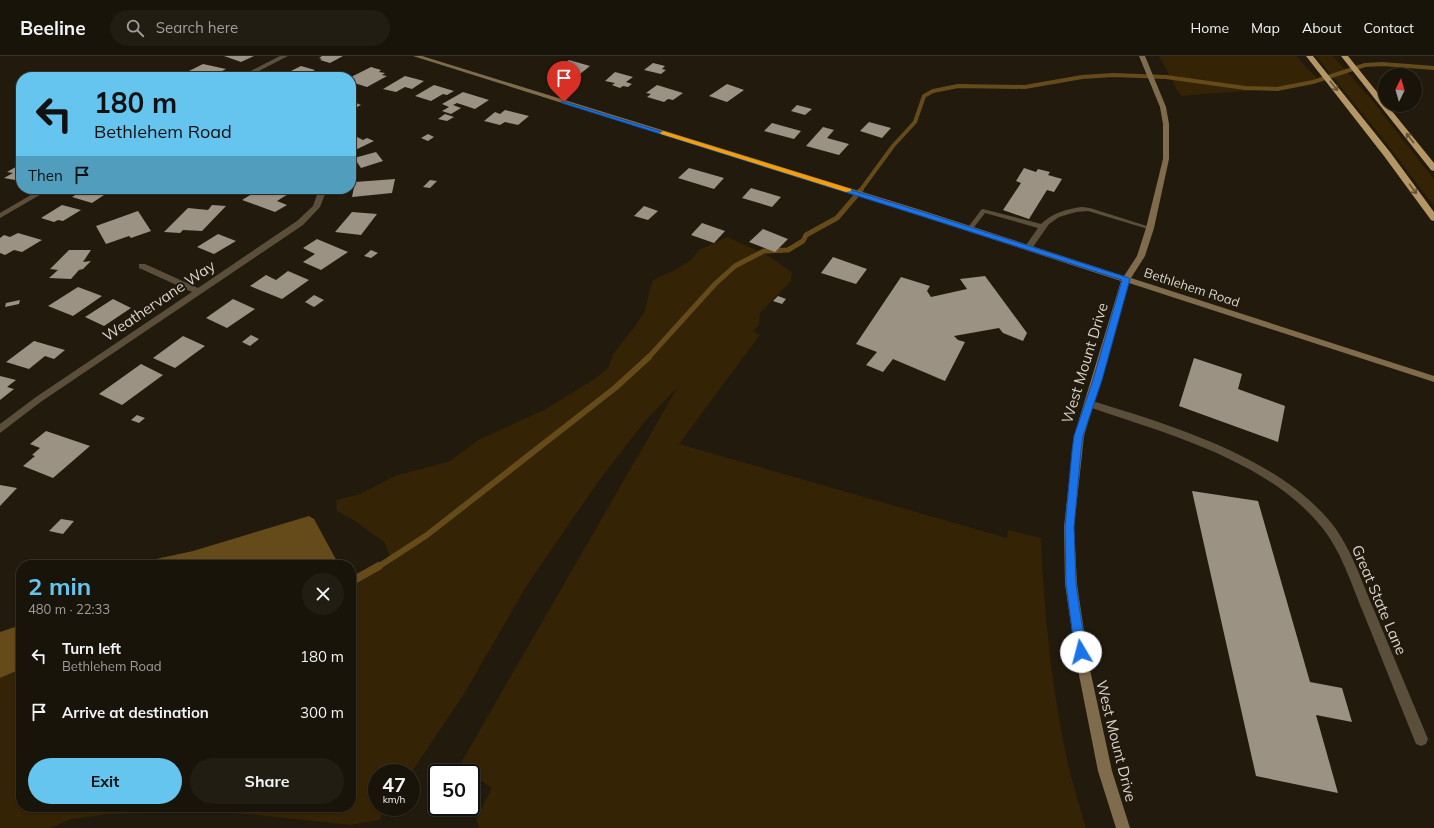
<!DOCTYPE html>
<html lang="en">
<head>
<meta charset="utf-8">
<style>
	:root { --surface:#19140a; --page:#221d13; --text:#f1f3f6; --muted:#9f9e9c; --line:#37332b; --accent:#65c5ee }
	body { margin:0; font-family:Mulish,sans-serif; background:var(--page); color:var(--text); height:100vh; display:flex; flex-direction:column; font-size:15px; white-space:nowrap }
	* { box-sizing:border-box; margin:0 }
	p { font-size:13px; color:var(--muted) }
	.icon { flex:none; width:22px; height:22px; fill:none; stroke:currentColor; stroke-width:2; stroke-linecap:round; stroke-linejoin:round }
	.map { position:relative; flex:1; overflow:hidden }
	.side { position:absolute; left:16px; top:504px; width:340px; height:252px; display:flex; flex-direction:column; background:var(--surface); border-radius:16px; box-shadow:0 1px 3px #0004,0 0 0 1px var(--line) }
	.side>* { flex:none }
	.banner { position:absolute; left:16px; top:16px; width:340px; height:122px; border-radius:16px; box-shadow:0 1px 3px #0004,0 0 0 1px var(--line); background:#65c5ee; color:#111; overflow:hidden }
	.needle { width:26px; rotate:5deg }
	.controls { position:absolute; left:1378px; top:12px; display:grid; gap:8px }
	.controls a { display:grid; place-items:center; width:44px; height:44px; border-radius:50%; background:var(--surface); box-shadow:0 1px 3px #0004,0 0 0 1px var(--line); font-size:20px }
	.speed { position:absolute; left:368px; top:708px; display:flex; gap:8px; font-size:20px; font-weight:700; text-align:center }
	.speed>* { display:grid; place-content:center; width:52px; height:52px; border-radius:50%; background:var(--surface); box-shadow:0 1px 3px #0004,0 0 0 1px var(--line); line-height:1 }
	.speed small { font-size:10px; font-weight:400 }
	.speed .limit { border:2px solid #111; border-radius:6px; background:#fff; color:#111 }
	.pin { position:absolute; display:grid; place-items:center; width:34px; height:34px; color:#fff; margin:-41px -17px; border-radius:50% 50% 50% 0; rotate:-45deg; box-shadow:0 0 4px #0007 }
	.pin .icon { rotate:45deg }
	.me { position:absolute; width:44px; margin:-22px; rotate:352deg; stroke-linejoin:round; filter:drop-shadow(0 0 3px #0008) }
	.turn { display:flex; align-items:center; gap:14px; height:84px; padding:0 12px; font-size:18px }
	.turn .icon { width:52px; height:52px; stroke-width:2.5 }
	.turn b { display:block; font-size:28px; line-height:34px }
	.then { display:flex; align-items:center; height:38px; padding:0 12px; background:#0003; gap:8px; font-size:15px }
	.round { display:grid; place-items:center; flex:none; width:42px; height:42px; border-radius:21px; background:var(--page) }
	.headline { display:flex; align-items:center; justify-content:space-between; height:68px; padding:0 12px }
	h1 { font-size:24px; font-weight:700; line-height:30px; color:var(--accent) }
	.cta { display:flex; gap:8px; margin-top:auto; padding:8px 12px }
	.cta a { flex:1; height:46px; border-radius:24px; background:var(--accent); color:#111; font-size:16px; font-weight:700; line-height:46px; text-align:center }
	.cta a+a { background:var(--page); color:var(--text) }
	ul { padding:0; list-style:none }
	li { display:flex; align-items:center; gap:12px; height:56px; padding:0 12px }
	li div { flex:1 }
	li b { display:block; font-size:15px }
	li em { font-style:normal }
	header { display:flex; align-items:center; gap:24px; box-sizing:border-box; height:56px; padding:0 20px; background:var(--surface); border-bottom:1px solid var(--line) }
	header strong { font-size:19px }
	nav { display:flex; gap:22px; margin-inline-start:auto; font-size:14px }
	.search { width:280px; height:36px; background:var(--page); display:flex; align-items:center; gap:10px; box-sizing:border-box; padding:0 14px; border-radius:22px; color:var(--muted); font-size:15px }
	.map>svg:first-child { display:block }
</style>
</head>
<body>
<header>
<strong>Beeline</strong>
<div class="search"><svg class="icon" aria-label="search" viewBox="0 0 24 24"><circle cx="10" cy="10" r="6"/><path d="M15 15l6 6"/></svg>Search here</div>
<nav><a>Home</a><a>Map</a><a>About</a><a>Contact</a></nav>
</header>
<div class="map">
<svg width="1434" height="772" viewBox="0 0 1434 772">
	<rect width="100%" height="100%" fill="#211a0d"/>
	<g fill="#342304">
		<path d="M1159,0H1296L1317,22L1297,31L1182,40L1178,36Z"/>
		<path d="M1316,0H1333L1371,43L1429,117L1434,123V150L1387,88Z"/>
		<path d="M727,181L765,198L792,216L791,225L760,257L759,269L753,275L760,279L679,388L1007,482L1008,474L1041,482C1044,558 1052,634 1068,708C1073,729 1080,751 1086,772H479L476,763L492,732L470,717H455L677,332L645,365L598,426L527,529L464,638L411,717H377V751H388L379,764L351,769L217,755L109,758L71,763L50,772H0V622L21,613V751H351V539L353,537L351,524L375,517L392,506L384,486L355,465L337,455L336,444L360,438L395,420L450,405L478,384L544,354L593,324L608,312L613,298L633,273L645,255L649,236L653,224L677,213L691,204L699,194Z"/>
	</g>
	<g fill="#664b1a">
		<path d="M309,460L314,463L339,509H128L193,495Z"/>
		<path d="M21,569V613L0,622V576Z"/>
	</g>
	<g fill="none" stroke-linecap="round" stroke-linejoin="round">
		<path stroke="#664b1a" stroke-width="4" d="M860,135L893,90L915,66L924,40L933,35L958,30L1025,31L1082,21L1113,19L1166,21L1245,32L1277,33L1313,26L1365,9L1382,8L1434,12"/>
		<path stroke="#664b1a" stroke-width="5" d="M648,302L715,228L735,210L764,195L788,194L803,185L806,179L837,162L861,134"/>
		<path stroke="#664b1a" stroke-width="6" d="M378,511L427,479L615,332L649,301"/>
		<path stroke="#664b1a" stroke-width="8" d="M351,524H354L379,510"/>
	</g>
	<g fill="#9c9283">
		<path d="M224,0H254L241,6Z"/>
		<path d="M322,0H343L330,7L320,4L322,3L319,2Z"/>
		<path d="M569,4L590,10L580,18L557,12Z"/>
		<path d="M653,7L665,10L662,13L666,14L661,18L644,14Z"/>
		<path d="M203,8L226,13L211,21H201L185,17Z"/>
		<path d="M301,10L315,14L303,21L283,19Z"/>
		<path d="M371,11L381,14L379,16L385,17L382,19L387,20L367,31L351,26V21Z"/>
		<path d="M615,16L633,21L626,26L632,28L628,31L623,30L620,32L612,29L615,27L605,25Z"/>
		<path d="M405,20L424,25L412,33L405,31L396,36L383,33Z"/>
		<path d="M727,28L744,34L727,46L709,40Z"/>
		<path d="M434,29L454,35L447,39L443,38L431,45L415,40Z"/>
		<path d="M657,29L683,37L673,44L668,43L664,46L647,41L651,38L646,37Z"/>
		<path d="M463,36L489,44L475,53L457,47L453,49L461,52L451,58L442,55L449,51L442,48Z"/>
		<path d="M351,45L361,49L351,54Z"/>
		<path d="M797,49L812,53L805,59L791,55Z"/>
		<path d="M505,54L529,60L518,69L505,66L500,69L484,65L495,56L500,58Z"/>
		<path d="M445,58L454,61L447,65L438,63Z"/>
		<path d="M869,66L891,72L882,82L860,75Z"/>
		<path d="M772,67L801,75L794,83L764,75Z"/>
		<path d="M823,71L834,74L827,82L849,88L839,99L806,90Z"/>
		<path d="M351,78L363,84L367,82L374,85L351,96Z"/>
		<path d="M428,78L434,81L428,85L421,82Z"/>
		<path d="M376,96L383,105L361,112L354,102Z"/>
		<path d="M21,108V125L4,122L13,117L7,116Z"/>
		<path d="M689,112L724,122L714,133L678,122Z"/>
		<path d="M1024,112L1036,116L1038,113L1050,116L1048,119L1062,123L1054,136L1047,134L1029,163L1003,154L1021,127L1016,125Z"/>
		<path d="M395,123L392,137L352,141L355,126Z"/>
		<path d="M430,124L437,125L430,132L423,131Z"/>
		<path d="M751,132L781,141L772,151L742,142Z"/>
		<path d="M85,133H113L92,147L72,141Z"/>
		<path d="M260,133H288L293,135L277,145L287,149L275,156L242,144Z"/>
		<path d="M62,149L81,154L63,165L58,164L54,166L41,162Z"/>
		<path d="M212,149L226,150L202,175L183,174L180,177L164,176L188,152L208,154Z"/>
		<path d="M644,150L658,155L648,164L634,160Z"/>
		<path d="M138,155L151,175L131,182L129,180L106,188L96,170Z"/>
		<path d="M352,156L377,158L361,179L335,176Z"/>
		<path d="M702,167L725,175L714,187L691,179Z"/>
		<path d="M763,173L788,183L775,196L749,186Z"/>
		<path d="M18,177L42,184L22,196L14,194L5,199L0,197V182L4,179L10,181Z"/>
		<path d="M218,178L236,185L214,198L197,191Z"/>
		<path d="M317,183L348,196L321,214L303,206L315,198L303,192Z"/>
		<path d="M69,194H91L83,206L91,205L83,213L79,214L71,223L49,222L58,214L50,213Z"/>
		<path d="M371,194L378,197L371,202L364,200Z"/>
		<path d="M833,201L867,213L856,228L821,217Z"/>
		<path d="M288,215L309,224L282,243L250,230L266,219L276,224Z"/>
		<path d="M985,220L1027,277L1023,285L1003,277L999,272L954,280L958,284L965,286L945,325L893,303L883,316L866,309L877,296L856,288L901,221L930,230L927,235L931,241L967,233L960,223Z"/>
		<path d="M78,231L102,240L73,260L48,250Z"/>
		<path d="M314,239L324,244L314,251L305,246Z"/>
		<path d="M778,240L786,243L782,248L773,245Z"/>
		<path d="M113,243L131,252L104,270L85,261Z"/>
		<path d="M233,243L255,253L227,272L206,262Z"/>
		<path d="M20,244L19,248L5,251L6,247Z"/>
		<path d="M251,279L259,283L250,290L242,286Z"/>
		<path d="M183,280L205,290L175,312L153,302Z"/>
		<path d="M34,285L65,294L54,303L45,300L29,313L6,306Z"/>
		<path d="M1194,302L1242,318L1238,333L1285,350L1278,386L1179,350Z"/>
		<path d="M141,308L163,319L122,349L99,338Z"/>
		<path d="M0,320L16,324L7,331L14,333L0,344Z"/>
		<path d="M137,359L145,362L139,367L131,364Z"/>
		<path d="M46,375L90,390L53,422L23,410L35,400L32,399L40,392L30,388Z"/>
		<path d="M0,429L17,432L0,450Z"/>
		<path d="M1192,435L1258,445L1310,626L1342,632L1352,666L1316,659L1338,737L1256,720Z"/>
		<path d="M61,463L74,465L63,478L49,475Z"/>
	</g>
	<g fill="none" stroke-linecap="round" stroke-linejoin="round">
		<path fill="#5b4f3c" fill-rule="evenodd" d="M1082,151L1090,152L1153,172L1152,173H1148L1088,155L1076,156L1059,161L1049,168L1031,194H1028L1024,192L1038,172L985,157L972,174H968L967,173L981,154L983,153L1041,168C1052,157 1067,153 1082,151Z"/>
		<g fill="#5b4f3c" fill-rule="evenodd">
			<path d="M280,0H288L247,21H239Z"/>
			<path d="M41,133H50L0,162V157Z"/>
			<path d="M319,133H327L320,151L303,169L42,345L0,377V368L36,341L192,236L139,212V208H145L198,232L297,165L313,150Z"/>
			<path d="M1089,344C1167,368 1273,399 1328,463C1350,488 1361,524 1374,554C1392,597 1410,640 1428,683L1426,688L1421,690L1416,688C1398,644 1381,600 1363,556C1351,527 1341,494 1320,469C1265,403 1164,377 1086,350L1084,348L1086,346Z"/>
		</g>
		<path fill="#7f6c4d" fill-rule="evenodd" d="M413,0H422L924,155L1124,220L1137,200L1146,172L1163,103V68L1160,51L1139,0H1145L1166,51L1169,68V103L1154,172L1145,200L1131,222L1434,320V326L1129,227L1084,380L1074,471L1077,528L1089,609L1112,715L1130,772H1116L1098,715L1077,609L1065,528L1064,471L1074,380L1121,225L918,159Z"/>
		<g fill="#b59766" fill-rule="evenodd">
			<path d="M1306,0H1313L1390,96L1434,156V165L1431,164L1384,100Z"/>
			<path d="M1341,0H1348L1385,46V49H1387L1434,107V115L1431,114Z"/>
		</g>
	</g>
	<defs><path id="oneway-shaft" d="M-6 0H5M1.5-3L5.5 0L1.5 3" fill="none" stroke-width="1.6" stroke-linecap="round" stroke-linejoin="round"/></defs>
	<g stroke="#645235">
		<use href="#oneway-shaft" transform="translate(1334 30) rotate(51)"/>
		<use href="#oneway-shaft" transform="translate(1410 82) rotate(-128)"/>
		<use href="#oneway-shaft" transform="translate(1413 133) rotate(54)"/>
	</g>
	<path fill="#1a73e8" stroke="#114b97" d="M562,45L923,156L1129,222L1130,223L1102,324L1083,380L1081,395L1074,471L1076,528L1086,596L1085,600L1081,601L1077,600L1075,596L1066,528L1065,471L1072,395L1074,380L1093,324L1122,224L918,159L562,47Z"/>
	<path fill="#f59e0b" d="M663,75L851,133V135L846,136L661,78L660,77Z"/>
	<g text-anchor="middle" stroke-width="4" stroke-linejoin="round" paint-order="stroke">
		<g font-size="13" fill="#d9d3cb" stroke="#211a0d">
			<text transform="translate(1192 231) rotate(18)" y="5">Bethlehem Road</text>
		</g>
		<g font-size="15" fill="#d9d3cb" stroke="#211a0d">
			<text transform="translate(159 245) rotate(-34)" y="5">Weathervane Way</text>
			<text transform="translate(1085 307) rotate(-73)" y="5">West Mount Drive</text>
			<text transform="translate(1379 544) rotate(67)" y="5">Great State Lane</text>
			<text transform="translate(1116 685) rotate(76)" y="5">West Mount Drive</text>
		</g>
	</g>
</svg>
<div class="controls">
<a><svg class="needle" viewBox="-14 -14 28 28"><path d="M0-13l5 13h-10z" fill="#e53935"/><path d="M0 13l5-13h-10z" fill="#9f9e9c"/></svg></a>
</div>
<div class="speed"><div>47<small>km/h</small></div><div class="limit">50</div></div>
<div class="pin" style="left:564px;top:46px;background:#d93025"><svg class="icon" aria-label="arrive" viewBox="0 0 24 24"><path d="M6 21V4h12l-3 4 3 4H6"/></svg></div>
<svg class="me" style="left:1081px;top:596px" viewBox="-20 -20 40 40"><circle r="19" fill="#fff"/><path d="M0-13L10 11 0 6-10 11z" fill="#1a73e8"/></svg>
<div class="banner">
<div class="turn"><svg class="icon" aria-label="left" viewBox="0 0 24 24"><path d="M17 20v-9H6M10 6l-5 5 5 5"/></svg><div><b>180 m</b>Bethlehem Road</div></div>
<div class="then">Then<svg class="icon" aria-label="arrive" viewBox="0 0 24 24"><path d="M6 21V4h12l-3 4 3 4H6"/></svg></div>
</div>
<section class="side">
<div class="headline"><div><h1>2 min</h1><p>480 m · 22:33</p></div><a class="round"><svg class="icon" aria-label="close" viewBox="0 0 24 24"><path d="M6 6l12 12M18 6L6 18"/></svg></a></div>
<ul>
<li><svg class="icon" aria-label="left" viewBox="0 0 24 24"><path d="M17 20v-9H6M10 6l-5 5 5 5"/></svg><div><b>Turn left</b><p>Bethlehem Road</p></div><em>180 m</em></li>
<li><svg class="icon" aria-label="arrive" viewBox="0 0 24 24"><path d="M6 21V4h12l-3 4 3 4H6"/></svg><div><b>Arrive at destination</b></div><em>300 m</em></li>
</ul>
<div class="cta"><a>Exit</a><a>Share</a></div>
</section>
</div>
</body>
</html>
